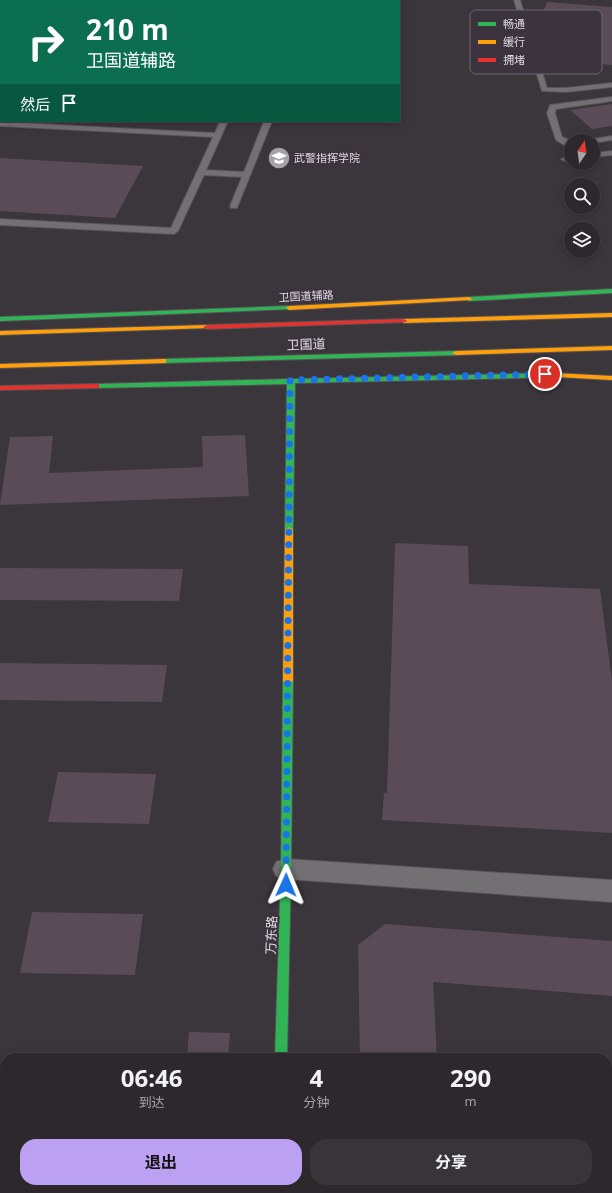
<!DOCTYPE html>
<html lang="zh">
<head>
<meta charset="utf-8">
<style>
	:root { --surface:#2c282c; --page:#383438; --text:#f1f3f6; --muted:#a6a6a9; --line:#484448; --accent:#bca0f2 }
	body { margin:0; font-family:"Open Sans","Noto Sans SC",sans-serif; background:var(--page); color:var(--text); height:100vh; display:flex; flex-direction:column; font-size:15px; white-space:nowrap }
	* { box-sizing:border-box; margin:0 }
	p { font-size:13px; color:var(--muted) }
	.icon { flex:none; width:22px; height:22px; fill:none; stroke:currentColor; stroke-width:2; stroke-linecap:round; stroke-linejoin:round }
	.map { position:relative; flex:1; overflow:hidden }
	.drawer { position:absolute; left:0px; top:1053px; width:612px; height:140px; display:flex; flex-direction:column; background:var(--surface); border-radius:16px 16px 0 0; box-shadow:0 2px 10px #0003,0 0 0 1px var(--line) }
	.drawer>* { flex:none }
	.guide { position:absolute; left:0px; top:0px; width:400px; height:122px; box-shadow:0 2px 10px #0003,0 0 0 1px var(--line); background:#0b6e4f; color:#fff; overflow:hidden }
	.needle { width:26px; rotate:13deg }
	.tools { position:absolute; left:564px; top:134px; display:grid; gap:8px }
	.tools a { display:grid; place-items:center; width:36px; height:36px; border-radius:50%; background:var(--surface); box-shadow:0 2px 10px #0003,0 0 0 1px var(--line); font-size:20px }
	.pin { position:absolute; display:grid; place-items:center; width:34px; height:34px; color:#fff; margin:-17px; border:2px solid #fff; border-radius:50%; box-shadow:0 1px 4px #0007 }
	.me { position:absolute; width:44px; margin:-22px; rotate:1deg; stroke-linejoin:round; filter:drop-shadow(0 0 3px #0008) }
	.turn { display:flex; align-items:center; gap:14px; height:84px; padding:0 20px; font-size:18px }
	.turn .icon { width:52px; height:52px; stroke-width:2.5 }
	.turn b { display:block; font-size:28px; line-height:34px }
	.then { display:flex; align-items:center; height:38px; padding:0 20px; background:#0003; gap:8px; font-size:15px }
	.eta { display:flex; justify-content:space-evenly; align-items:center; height:68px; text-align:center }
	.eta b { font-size:24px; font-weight:700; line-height:28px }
	.action { display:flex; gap:8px; margin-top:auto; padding:8px 20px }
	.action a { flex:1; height:46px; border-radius:16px; background:var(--accent); color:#111; font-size:16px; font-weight:700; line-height:46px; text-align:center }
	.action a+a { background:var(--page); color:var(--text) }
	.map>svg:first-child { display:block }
</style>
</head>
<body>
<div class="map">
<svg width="612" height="1193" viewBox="0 0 612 1193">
	<rect width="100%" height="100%" fill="#3a363b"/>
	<g fill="#594c56">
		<path d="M547,2L612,7V65L545,60L552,35L535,34Z"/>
		<path d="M612,104V126L592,129L570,110Z"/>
		<path d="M0,158L143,166L115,218L0,211Z"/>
		<path d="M245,435L249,496L0,505L10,437L53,436L49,473L203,467L202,436Z"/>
		<path d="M395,543L468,546L469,584L600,589L612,681V833L382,820L384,793H387Z"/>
		<path d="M0,568L183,569L179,601L0,600Z"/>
		<path d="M0,663L167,665L162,702L0,700Z"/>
		<path d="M58,772L156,774L149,824L48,822Z"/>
		<path d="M32,912L143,914L135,975L20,973Z"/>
		<path d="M385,924L612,941V996L433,982L437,1058H360L358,945Z"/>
		<path d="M189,1032L230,1033L228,1058H187Z"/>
	</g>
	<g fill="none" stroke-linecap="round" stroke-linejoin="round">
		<g stroke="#575358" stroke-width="2">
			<g id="lane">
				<rect x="274" y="0" width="6" height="1"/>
				<path d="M514,0H520L547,88H566L612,83V87L566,92L542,91Z"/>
				<path d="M0,21H1L0,26Z"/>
				<rect x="0" y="82" width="1" height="4"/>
				<path d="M612,97V101L556,109L555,113L562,137L572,141L571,145H564L556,140L547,113L550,105Z"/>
				<path d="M220,121H228L206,170L244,172L264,121H272L237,208H231L230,206L242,177L204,175L178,231L174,234L0,225V219L171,228L213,137L0,126V122L215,133Z"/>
				<path d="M612,136V140L593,143V141H589L593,139Z"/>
				<path d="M612,151V155L593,157V153Z"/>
				<path d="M571,156V160L565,161L561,159Z"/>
				<rect x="0" y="1143" width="5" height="16"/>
			</g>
		</g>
		<g stroke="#575358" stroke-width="2">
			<path id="street" d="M286,859L612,880V902L286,879L276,876L273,869L276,862Z"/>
		</g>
		<g stroke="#575358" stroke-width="2">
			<g id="fast">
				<path d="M612,289V293L469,301L466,299L469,297Z"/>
				<path d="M289,306L292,308L291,309L0,321V317Z"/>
				<path d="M456,351H459V355L163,363L159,361L163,359Z"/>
				<path d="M557,373H560V377L295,383L293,530L289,533L285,530L287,384L96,388L92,386L96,384L288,379L291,378L294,379Z"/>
				<path d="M288,678L293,681L291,869L287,1058H275L281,869L283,681Z"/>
			</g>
		</g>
		<g stroke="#575358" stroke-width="2">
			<g id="slow">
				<path d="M469,297L472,299L471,300L289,310L286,308L289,306Z"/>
				<path d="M612,313V317L404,323L401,321L404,319Z"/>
				<path d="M207,325L211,327L209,328L0,335V331Z"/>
				<path d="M612,346V350L456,355L452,353L456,351Z"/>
				<path d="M163,359H166V363L0,368V364Z"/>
				<path d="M554,373L612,376V380L557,377H554Z"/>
				<path d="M289,527L293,530V681L288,684L283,681L285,530Z"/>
				<rect x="270" y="1188" width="14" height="5"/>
			</g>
		</g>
		<g stroke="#575358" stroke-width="2">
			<g id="jam">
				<path d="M404,319L407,321L406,322L207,329L203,327L207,325Z"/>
				<path d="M96,384H99V388L0,390V386Z"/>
			</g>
		</g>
		<use href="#lane" fill="#737074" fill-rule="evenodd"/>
		<use href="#street" fill="#737074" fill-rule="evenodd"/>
		<use href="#fast" fill="#30b455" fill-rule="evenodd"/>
		<use href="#slow" fill="#ff9f0a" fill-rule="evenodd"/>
		<use href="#jam" fill="#e5322d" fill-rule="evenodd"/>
	</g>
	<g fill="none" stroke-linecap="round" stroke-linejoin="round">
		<path stroke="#1a73e8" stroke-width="7" stroke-dasharray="0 12.6" d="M286,885L290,380L545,374"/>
	</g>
	<defs>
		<g id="university-disc" transform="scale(1.15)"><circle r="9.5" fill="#a6a1a7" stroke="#3b333e"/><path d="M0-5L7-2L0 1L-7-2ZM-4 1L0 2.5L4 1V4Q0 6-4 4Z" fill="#fff"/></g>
	</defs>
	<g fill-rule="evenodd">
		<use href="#university-disc" x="279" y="158"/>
	</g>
	<g text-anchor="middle" stroke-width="4" stroke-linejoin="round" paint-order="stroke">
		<g font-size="11" fill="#e0dae1" stroke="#3b333e" text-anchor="start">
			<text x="294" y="162">武警指挥学院</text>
		</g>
		<g font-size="11" fill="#e0dae1" stroke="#3b333e">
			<text transform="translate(306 296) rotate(-3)" y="4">卫国道辅路</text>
		</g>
		<g font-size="13" fill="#e0dae1" stroke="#3b333e">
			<text transform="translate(306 344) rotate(-2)" y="5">卫国道</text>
			<text transform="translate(271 935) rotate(-88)" y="5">万东路</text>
		</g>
	</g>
	<rect x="470" y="10" width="132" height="64" rx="6" fill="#3b333e" stroke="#6d656f" stroke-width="1"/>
	<rect x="478" y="22" width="18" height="4" fill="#30b455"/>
	<rect x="478" y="40" width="18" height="4" fill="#ff9f0a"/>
	<rect x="478" y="58" width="18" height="4" fill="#e5322d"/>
	<g font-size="11" fill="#e0dae1">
		<text x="503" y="28">畅通</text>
		<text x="503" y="46">缓行</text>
		<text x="503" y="64">拥堵</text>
	</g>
</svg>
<div class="tools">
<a><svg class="needle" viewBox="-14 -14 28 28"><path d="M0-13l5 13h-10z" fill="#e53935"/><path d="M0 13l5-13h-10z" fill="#a6a6a9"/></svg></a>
<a><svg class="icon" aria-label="search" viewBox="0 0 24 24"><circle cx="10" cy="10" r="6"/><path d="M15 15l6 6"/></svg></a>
<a><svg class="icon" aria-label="layers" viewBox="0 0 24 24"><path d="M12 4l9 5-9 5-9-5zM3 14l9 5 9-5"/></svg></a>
</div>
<div class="pin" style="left:545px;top:374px;background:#d93025"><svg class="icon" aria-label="arrive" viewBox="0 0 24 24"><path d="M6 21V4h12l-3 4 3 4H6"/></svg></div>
<svg class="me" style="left:286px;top:885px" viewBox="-20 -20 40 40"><path d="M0-17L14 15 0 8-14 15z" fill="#1a73e8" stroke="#fff" stroke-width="4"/></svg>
<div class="guide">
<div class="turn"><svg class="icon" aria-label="right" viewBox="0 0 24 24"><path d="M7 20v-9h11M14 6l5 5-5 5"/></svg><div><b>210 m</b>卫国道辅路</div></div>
<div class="then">然后<svg class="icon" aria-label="arrive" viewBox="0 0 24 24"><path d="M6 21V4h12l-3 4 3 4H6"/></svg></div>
</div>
<section class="drawer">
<div class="eta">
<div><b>06:46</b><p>到达</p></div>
<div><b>4</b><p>分钟</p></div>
<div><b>290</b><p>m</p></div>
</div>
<div class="action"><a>退出</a><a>分享</a></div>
</section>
</div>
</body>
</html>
